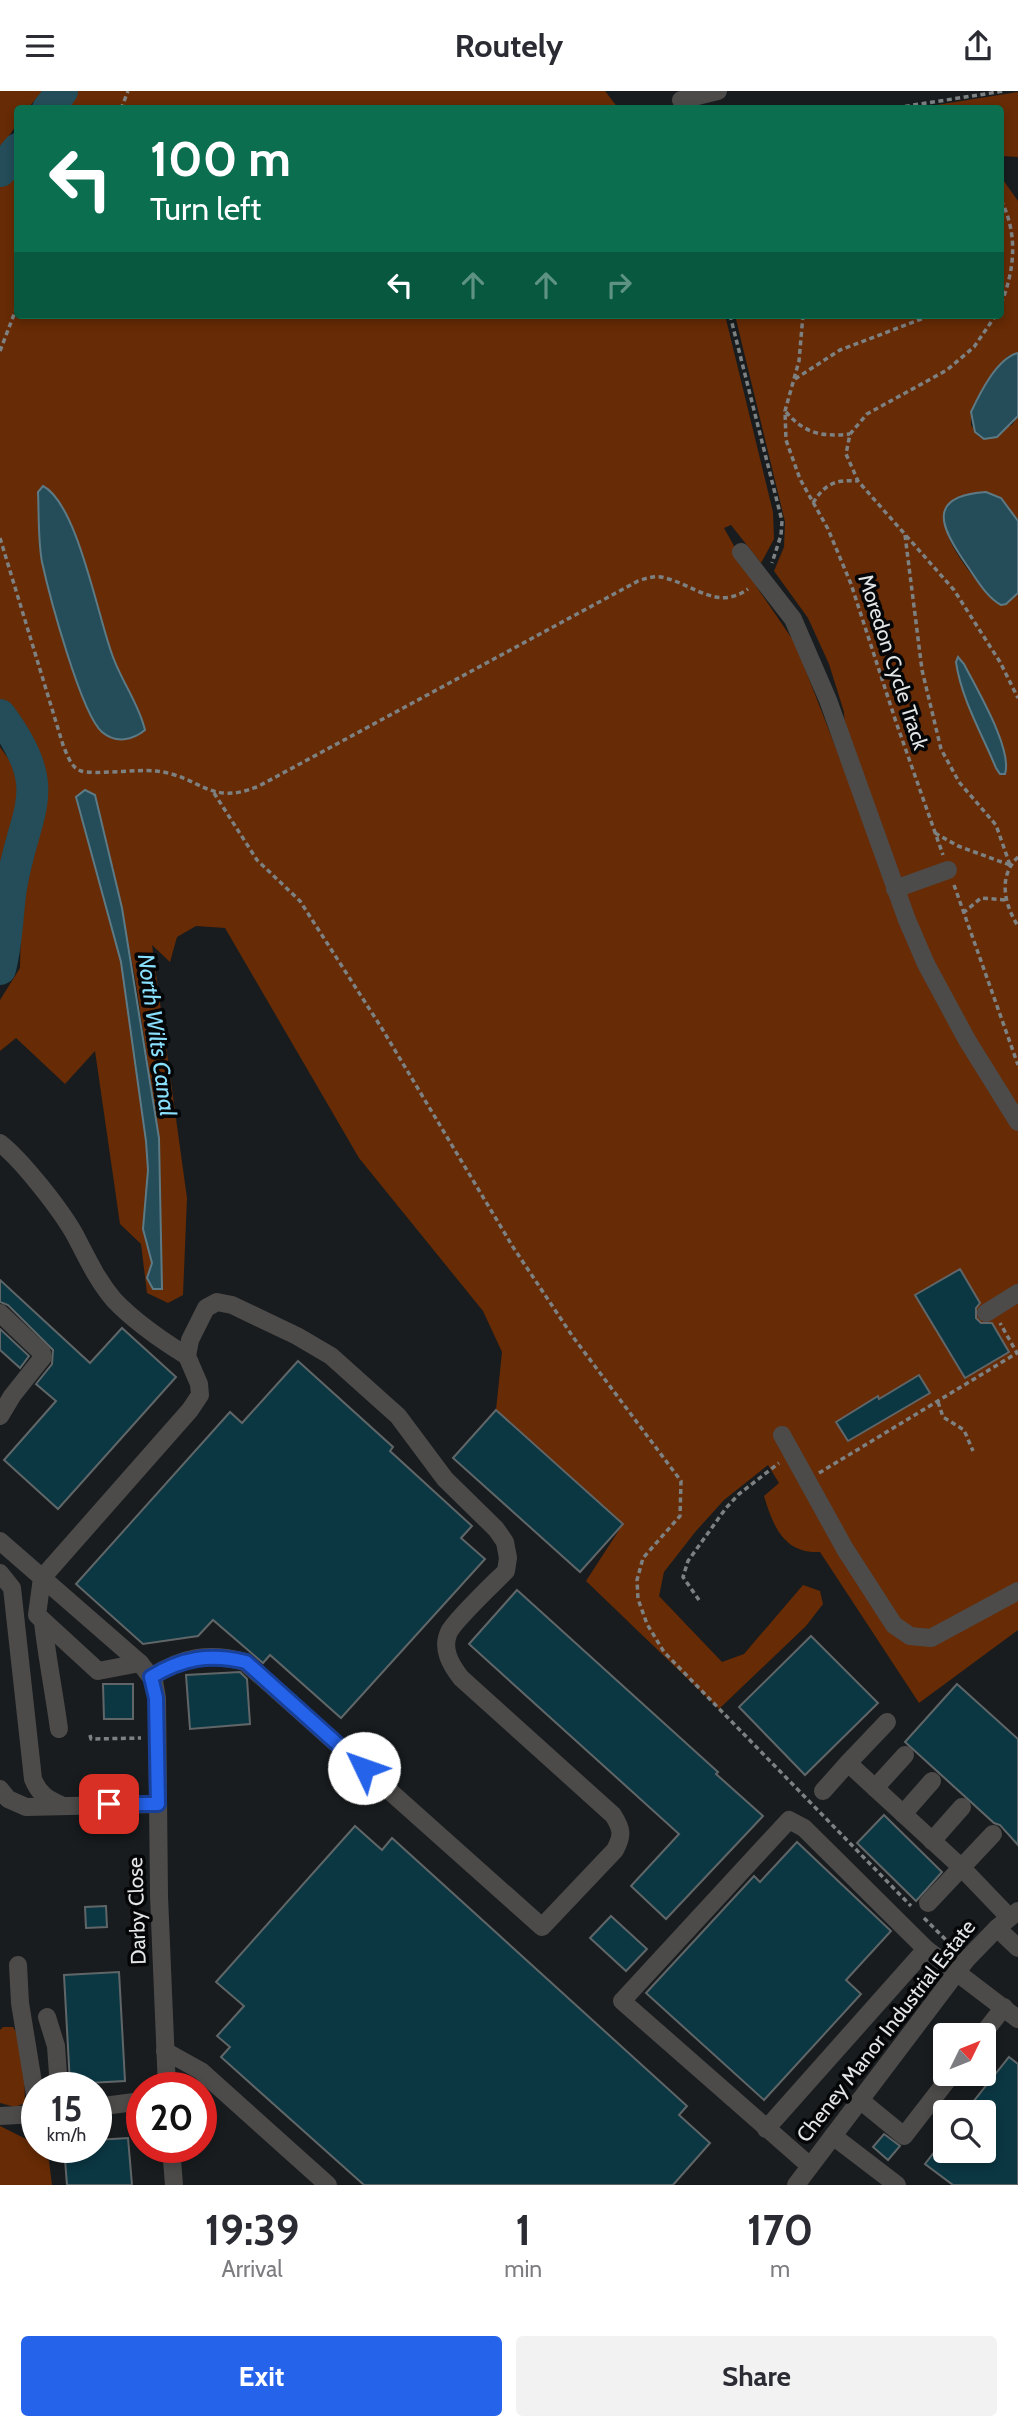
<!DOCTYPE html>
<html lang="en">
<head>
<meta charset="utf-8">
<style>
	:root { --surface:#fff; --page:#f2f2f3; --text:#2b2b33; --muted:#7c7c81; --accent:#2563eb }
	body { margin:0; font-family:Cabin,sans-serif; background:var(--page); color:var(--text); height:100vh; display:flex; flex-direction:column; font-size:26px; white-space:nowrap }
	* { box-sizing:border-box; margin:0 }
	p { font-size:23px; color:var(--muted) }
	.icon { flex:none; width:38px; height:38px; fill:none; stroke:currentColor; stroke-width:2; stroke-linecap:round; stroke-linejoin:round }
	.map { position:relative; height:2094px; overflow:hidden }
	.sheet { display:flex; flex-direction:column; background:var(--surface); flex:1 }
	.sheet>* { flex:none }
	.top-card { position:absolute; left:14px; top:14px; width:990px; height:214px; border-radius:7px; box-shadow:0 4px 10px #0003; background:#0b6e4f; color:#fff; overflow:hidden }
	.needle { width:46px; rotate:47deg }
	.tools { position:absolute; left:933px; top:1932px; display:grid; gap:14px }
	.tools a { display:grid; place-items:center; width:63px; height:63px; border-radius:7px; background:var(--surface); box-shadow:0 4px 10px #0003; font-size:35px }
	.speed { position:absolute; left:21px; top:1981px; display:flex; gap:14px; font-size:35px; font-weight:700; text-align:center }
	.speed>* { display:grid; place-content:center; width:91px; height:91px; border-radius:50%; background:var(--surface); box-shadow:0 4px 10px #0003; line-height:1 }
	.speed small { font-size:18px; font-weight:400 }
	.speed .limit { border:10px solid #d22; background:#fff; color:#111 }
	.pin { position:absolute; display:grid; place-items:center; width:60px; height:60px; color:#fff; margin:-30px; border-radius:14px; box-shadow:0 4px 10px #0006 }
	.me { position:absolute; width:77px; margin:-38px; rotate:312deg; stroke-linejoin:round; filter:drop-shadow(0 0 5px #0008) }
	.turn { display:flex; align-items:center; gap:24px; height:147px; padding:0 21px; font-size:32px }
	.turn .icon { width:91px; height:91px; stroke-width:2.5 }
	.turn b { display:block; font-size:49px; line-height:60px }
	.lanes { display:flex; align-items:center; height:66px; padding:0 21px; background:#0003; justify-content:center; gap:35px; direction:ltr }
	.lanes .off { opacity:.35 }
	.eta { display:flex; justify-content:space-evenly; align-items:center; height:119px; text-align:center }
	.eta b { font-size:42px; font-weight:700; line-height:49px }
	.button { display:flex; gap:14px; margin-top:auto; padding:14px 21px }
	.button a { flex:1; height:80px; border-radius:7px; background:var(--accent); color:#fff; font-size:28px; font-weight:700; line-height:80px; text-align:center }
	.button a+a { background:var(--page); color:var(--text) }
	header { display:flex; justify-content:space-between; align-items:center; height:91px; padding:0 21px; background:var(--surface); font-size:32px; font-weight:700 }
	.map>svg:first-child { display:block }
</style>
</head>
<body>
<header><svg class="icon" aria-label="menu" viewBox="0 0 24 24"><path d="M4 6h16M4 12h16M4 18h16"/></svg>Routely<svg class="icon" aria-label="share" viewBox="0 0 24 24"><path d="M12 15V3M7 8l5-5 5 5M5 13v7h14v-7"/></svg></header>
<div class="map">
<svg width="1018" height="2094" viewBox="0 0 1018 2094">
	<rect width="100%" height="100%" fill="#181c1e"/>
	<g fill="#672b05" fill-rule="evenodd">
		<path d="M0,0H43L28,17L18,18L17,33L0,58Z"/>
		<path d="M72,0H605L618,17H61Z"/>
		<path d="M1018,1V66L1001,65V18L917,17Z"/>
		<path d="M17,72L18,224H725L773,421L774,448L761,472L731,434L724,437L758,498L795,552L862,724L845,639L844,621L829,573L808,527L774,480L784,456L785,431L735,224H1001V86L1018,110V262L1008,265L1001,272L971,321V334L979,346L1012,334L1018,325V430L1016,426L946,415C934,444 977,490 995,511L1006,513L1018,502V1539L919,1612L820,1461C784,1463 773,1435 764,1405L779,1392L768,1374L724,1409L696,1440L664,1481L659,1505L722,1571L744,1563L803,1494L820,1500L823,1513L806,1535L719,1618L586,1490L623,1433L496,1319L502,1261L483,1220L359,1067L225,837L196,835L177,846L170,871L152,854L187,1107L183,1204L168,1212L147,1202L141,1153L120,1133L95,960L65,993L16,947L0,960V909L20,877L22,788L42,724L32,679L0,626V93ZM72,436L112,565L124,591L42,469ZM76,707L122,817L136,893L159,1047L162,1198L143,1138L148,1079L146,1050L121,871Z"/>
		<path d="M0,656L23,688L26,720L2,781L0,829Z"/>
		<path d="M3,1936H13C27,1956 24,1989 25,2012L15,2016L0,2012V1939Z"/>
		<path d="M0,2035L28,2049L49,2070L52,2094H0Z"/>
	</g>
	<g fill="#244c59" stroke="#5d7a84" stroke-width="2">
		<path d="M1018,262V325L997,346L984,348L975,341L971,321C980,302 997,267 1018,262Z"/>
		<path d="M43,395C78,413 98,528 113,566C122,591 139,613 145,639C133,649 116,653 102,641C81,623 49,503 42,471C38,449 39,424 38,401Z"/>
		<path d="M986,401L1001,407L1018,430V502L1006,513L1001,514C986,506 976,487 966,473C941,437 925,405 986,401Z"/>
		<path d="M958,566L964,573C976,597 1013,658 1005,683H1000L996,677C982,643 961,607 956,571Z"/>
		<path d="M85,699L95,704L122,817L159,1047L162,1198H153L147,1187L152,1172L143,1138L148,1079L146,1050L121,871L76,706Z"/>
	</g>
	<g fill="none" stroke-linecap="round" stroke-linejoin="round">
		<g stroke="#244c59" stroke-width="32">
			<path d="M48,18L62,0"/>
			<path d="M0,80L18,58"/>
			<path d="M0,624C57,701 24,717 11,797C7,824 7,852 0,878"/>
		</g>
	</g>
	<g fill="#0b3743" stroke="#606668" stroke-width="2">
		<path d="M960,1178L980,1212L976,1217V1227L981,1232H992L1009,1261L965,1287L915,1204Z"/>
		<path d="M0,1189L90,1272L122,1237L176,1286L58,1418L4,1369L56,1310L36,1293L52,1273L53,1259L8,1214L0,1211Z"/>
		<path d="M0,1238L29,1265L20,1277L0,1259Z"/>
		<path d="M298,1270L393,1356L390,1360L472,1435L461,1447L485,1468L341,1627L270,1564L263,1572L213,1529L198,1545L143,1553L76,1493L230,1321L242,1332Z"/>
		<path d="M919,1284L930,1302L848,1350L836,1331L878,1305L879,1308Z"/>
		<path d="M496,1319L623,1433L580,1481L453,1367Z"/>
		<path d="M517,1499L718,1681L716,1683L763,1725L666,1828L631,1795L679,1743L469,1553Z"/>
		<path d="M811,1545L878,1612L805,1684L739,1616Z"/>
		<path d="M240,1581L247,1588L250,1633L190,1638L186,1584Z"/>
		<path d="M103,1593H133V1628H104Z"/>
		<path d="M957,1593L1018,1648V1754L1000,1734L994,1732L905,1651Z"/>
		<path d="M884,1724L942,1781L916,1810L857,1752Z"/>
		<path d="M355,1735L382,1759L392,1747L687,2015L679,2024L710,2052L673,2094H364L221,1966L230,1956L217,1945L244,1915L216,1891Z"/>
		<path d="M797,1751L891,1840L846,1889L861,1903L764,2009L646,1902L754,1785L760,1791Z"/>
		<path d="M106,1815L107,1836L86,1837L85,1816Z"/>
		<path d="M611,1825L647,1858L626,1880L590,1847Z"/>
		<path d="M119,1881L125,1990L70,1993L64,1884Z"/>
		<path d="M1009,1966L1018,1973V2094H953L925,2073L945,2047V2060H984V2021H965Z"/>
		<path d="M884,2043L900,2055L888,2069L873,2056Z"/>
		<path d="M128,2047L132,2094H67L64,2056H96V2049Z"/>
	</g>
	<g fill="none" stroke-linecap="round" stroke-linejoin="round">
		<g stroke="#7d8182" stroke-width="3.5" stroke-dasharray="5 3.5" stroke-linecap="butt">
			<path d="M121,18L128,0"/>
			<path d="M888,18L1004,0"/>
			<path d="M1001,109C1018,143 1015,178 1001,213"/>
			<path d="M730,224L782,430L781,444L772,472"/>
			<path d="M803,224L799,270L785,320L786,349L800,388L828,438L851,493L896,631L943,764"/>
			<path d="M996,224L974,256L947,279L867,323L850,343L846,363L858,390L954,499L1000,571L1018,607"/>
			<path d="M0,260L18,213"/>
			<path d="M795,288L840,259L932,224"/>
			<path d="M786,321C805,343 823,346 850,343"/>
			<path d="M813,412C824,394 835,388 857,390"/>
			<path d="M905,444L922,579L941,658L959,691L996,734L1010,774"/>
			<path d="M0,447L63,654C67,663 71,677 81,680C95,684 136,678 156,680C201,685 209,716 259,695L638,490C647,487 656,484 665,487C694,494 718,520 748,498"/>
			<path d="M214,702L257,769L300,810L381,936L513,1156L573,1246L681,1390L680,1425L643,1467L637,1489L638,1508L647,1533L664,1561L911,1815"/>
			<path d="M935,742L958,755L1010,774"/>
			<path d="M1018,766C998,785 1004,813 1018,835"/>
			<path d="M954,794L1018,974"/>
			<path d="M963,822L981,807L1006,809"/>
			<path d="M938,1311L943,1326L964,1339L973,1360"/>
			<path d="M819,1382L1017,1262L1000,1232"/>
			<path d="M699,1509L683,1486L688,1470L726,1417L739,1403L779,1372"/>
			<path d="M90,1644L91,1648L141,1647"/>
			<path d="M924,1827L948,1851"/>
		</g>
		<g stroke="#4d4b4a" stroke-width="18">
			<path d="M681,9L718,0"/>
			<path d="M741,461L793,528L828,609L907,829L926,873L967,949L1018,1031"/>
			<path d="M895,798L948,779"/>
			<path d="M0,1052C22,1069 61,1119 75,1144C87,1167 97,1189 114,1209C135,1231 161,1249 187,1265"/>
			<path d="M0,1222L42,1262L43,1266L12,1305L0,1325"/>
			<path d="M986,1222L1018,1202"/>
			<path d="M782,1344L845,1458L894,1534L910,1545L931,1547L1018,1500"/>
			<path d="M0,1450L140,1572L154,1590L157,1607L159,1805L167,1997"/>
			<path d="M0,1482L12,1497L33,1688C39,1703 47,1708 61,1714"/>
			<path d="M43,1531C47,1567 54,1601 59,1638"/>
			<path d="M140,1572L98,1580L37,1524L42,1487L190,1319L200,1304L199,1293L187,1265L190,1249L206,1217L217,1211L232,1214L297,1245L331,1265L398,1325L445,1388L496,1438L505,1451L508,1467L506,1480C494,1492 455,1529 449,1541C441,1558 451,1574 461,1587L613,1724C622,1738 623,1744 615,1759L542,1836L245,1571C209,1561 183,1566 151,1586"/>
			<path d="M887,1631L848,1672L962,1777L1009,1826"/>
			<path d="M875,1697L905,1664"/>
			<path d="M0,1698L8,1708L26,1716L157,1713"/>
			<path d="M823,1700L848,1672"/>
			<path d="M903,1723L932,1690"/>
			<path d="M932,1750L962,1716"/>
			<path d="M928,1812L993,1743"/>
			<path d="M997,1837L1018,1857"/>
			<path d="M18,1874L20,1912L37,2016"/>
			<path d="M47,1926L56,1955L59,1997"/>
			<path d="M982,1944L1004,1916"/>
			<path d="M165,1960L201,1980L328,2094"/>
			<path d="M860,2009L904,2045L952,1983"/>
			<path d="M96,2016L142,2010"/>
			<path d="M0,2025L37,2023"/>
			<path d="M766,2038L926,1858"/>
			<path d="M833,2045L897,2094"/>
			<path d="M171,2056L174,2094"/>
			<path d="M810,2075L622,1910L789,1729L804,1737L926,1858L1018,1928"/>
			<path d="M796,2094L966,1869L997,1837L1018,1820"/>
		</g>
	</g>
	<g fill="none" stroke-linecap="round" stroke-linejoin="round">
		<g stroke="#184099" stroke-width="18">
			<path id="route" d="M109,1713H158L156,1607L151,1586C182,1567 210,1562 246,1571L364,1677"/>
		</g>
		<use href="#route" stroke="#2563eb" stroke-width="12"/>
	</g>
	<g text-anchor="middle" stroke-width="7" stroke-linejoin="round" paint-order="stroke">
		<g font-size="21" fill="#e2e6e7" stroke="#050607">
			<text transform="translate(893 571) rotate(72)" y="7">Moredon Cycle Track</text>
			<text transform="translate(137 1820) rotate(-92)" y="7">Darby Close</text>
			<text transform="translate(886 1940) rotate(-52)" y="7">Cheney Manor Industrial Estate</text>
		</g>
		<g font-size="23" font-style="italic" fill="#8ae1ff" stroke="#050607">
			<text transform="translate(157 944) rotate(82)" y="8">North Wilts Canal</text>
		</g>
	</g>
</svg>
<div class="tools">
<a><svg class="needle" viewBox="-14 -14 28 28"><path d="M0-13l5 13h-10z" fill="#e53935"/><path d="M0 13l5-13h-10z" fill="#7c7c81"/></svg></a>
<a><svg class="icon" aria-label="search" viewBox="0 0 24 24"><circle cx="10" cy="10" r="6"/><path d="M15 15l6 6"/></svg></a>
</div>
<div class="speed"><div>15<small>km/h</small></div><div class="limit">20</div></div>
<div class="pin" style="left:109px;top:1713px;background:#d93025"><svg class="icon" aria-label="arrive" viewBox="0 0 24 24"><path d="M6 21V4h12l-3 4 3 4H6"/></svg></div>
<svg class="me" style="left:364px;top:1677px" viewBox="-20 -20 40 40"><circle r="19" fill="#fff"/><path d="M0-13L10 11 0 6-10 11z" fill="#2563eb"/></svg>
<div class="top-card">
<div class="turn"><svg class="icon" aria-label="left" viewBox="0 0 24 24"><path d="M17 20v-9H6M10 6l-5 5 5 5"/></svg><div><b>100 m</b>Turn left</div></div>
<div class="lanes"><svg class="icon" aria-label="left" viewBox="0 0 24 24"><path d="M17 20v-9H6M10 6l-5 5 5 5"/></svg><svg class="icon off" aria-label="ahead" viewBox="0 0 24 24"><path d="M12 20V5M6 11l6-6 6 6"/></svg><svg class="icon off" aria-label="ahead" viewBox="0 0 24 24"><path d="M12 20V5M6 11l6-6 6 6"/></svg><svg class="icon off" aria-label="right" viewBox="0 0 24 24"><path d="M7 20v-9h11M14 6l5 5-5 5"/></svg></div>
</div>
</div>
<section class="sheet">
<div class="eta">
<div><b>19:39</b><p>Arrival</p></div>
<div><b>1</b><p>min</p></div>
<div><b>170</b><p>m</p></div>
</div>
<div class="button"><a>Exit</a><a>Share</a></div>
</section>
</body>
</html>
